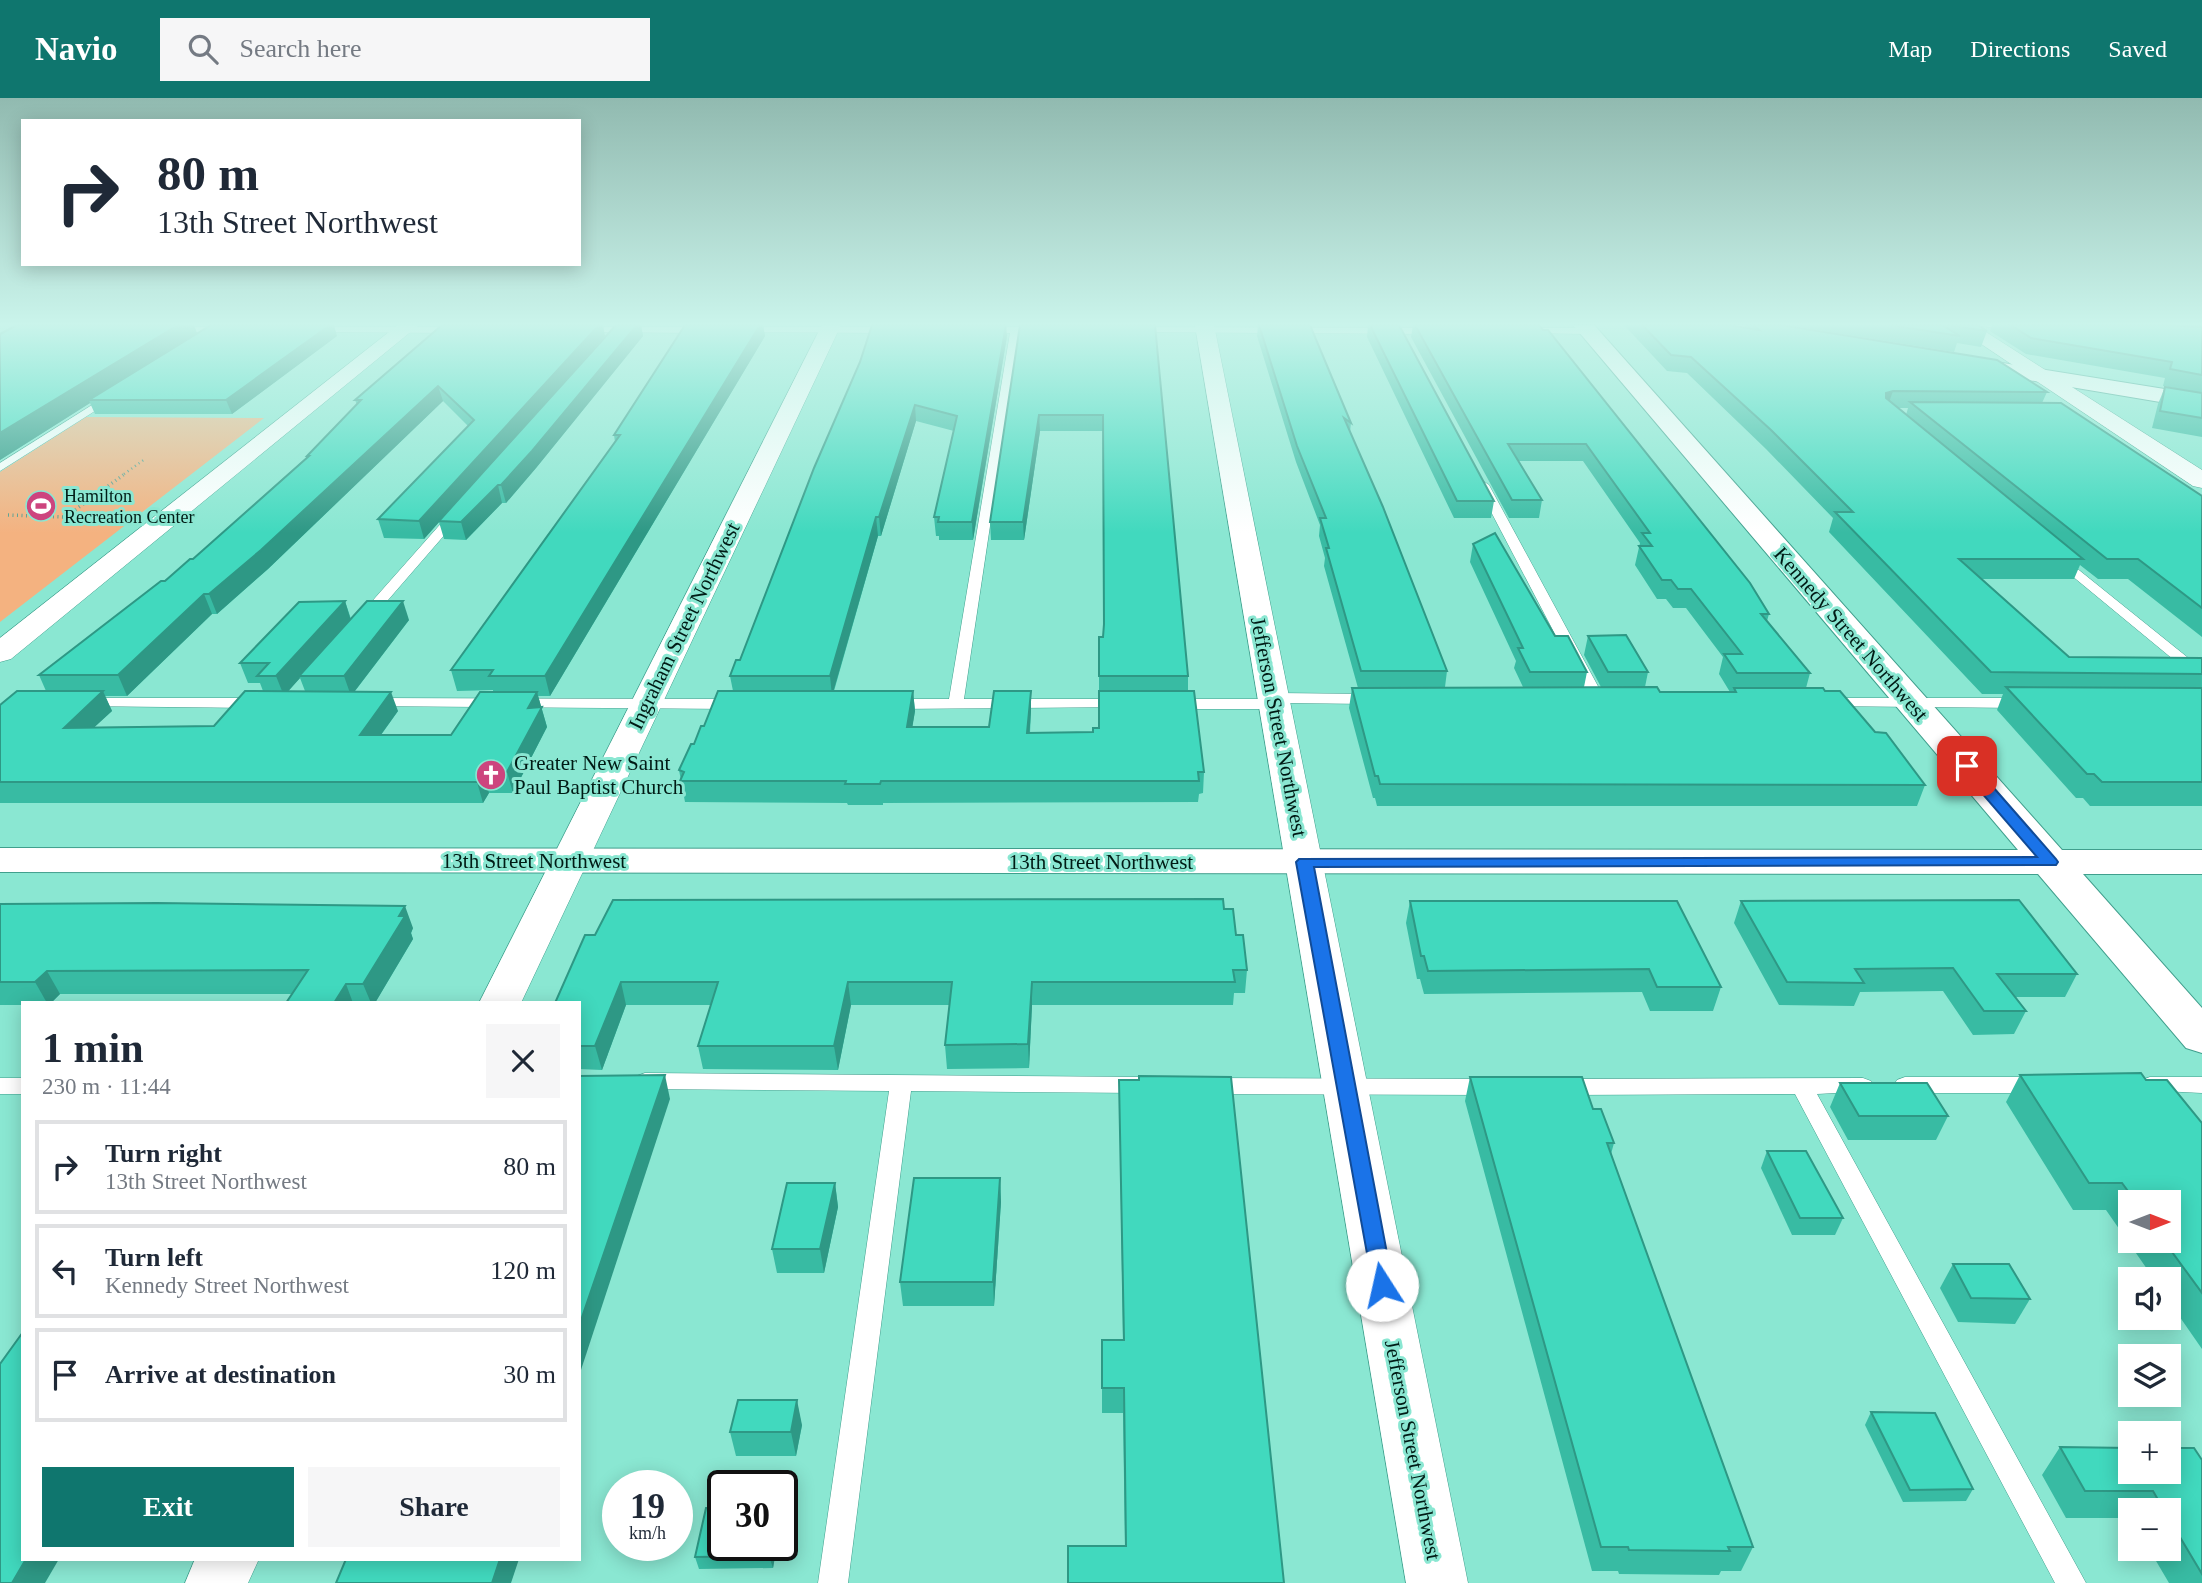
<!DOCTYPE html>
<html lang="en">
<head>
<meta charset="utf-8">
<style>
	:root { --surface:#fff; --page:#f6f6f7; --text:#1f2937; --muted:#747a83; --line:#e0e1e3; --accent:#0f766e }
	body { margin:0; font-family:"Times New Roman",serif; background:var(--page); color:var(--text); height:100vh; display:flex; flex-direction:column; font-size:26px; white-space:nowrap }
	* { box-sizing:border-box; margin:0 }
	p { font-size:23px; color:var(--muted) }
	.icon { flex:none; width:38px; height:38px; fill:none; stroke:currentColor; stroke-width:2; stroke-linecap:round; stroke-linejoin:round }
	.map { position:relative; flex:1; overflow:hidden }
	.side { position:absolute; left:21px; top:903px; width:560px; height:560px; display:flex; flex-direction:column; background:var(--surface); border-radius:0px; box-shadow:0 4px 18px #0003 }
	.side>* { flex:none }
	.banner { position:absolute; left:21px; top:21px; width:560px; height:147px; border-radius:0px; box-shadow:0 4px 18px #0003; background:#fff; color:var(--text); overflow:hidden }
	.needle { width:46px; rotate:90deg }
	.controls { position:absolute; left:2118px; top:1092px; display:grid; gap:14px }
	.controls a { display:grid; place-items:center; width:63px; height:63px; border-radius:0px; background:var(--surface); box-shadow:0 4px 18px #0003; font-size:35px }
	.speed { position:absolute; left:602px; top:1372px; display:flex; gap:14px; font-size:35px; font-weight:700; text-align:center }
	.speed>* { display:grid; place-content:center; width:91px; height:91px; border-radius:50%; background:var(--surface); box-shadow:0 4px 18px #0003; line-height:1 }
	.speed small { font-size:18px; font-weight:400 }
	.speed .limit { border:4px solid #111; border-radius:10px; background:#fff; color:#111 }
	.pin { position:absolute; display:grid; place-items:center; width:60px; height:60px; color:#fff; margin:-30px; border-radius:14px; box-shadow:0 4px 10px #0006 }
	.me { position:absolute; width:77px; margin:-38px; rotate:350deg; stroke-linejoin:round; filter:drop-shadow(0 0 5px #0008) }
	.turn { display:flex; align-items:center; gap:24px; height:147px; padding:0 21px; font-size:32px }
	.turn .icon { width:91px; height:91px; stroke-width:2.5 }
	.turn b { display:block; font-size:49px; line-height:60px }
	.round { display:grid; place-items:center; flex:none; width:74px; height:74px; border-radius:0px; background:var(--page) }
	.headline { display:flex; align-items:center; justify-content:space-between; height:119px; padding:0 21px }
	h1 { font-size:42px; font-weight:700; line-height:52px }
	.primary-button { display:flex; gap:14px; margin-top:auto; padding:14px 21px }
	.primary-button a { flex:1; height:80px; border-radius:0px; background:var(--accent); color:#fff; font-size:28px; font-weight:700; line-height:80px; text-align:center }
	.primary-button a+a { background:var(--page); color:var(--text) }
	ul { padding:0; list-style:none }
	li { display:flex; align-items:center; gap:21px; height:94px; margin:0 14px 10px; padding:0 7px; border:4px solid var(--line); border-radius:0px }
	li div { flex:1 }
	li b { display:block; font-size:26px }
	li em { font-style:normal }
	header { display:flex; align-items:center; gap:42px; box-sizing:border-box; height:98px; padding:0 35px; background:var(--accent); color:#fff }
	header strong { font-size:33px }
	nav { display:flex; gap:38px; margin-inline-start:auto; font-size:24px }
	.search { width:490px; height:63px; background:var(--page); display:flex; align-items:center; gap:18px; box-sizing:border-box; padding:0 24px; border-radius:0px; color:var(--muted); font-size:26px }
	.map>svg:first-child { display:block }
</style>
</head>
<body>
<header>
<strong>Navio</strong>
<div class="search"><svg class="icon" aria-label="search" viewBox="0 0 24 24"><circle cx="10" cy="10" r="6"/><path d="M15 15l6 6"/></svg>Search here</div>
<nav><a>Map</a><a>Directions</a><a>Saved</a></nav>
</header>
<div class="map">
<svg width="2202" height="1485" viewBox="0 0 2202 1485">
	<rect width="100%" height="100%" fill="#8ae7d2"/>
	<path fill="#f4b280" d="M86,319L264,320L0,524V374Z"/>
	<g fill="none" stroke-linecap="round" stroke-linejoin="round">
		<g stroke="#409f8d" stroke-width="1">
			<g id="service">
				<path d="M1973,227H2016L2018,229L2013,232Z"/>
				<path d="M172,229H228L233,232L228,235L169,234L167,232Z"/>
				<path d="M312,229H459L464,232L459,235L309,234L307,232Z"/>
				<path d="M581,229H704L709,232L704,235L578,234L576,232Z"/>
				<path d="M742,229H893L898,232L893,235L739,234L737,232Z"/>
				<path d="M984,229H1043L1048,232L1043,235H1019L964,601H1123L1128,603L1131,606L1128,609L892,611L884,606L892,601H949L1010,235L981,234L979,232Z"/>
				<path d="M1134,229L1435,230L1440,233L1435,236L1131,234L1129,232Z"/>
				<path d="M1526,230H1588L1593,233L1588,236L1523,235L1521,233Z"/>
				<path d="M108,297L117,299L0,373V365Z"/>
				<path d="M1483,383L1489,387L1606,603L1603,606H1593L1590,603L1477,387Z"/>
				<path d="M456,412L462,416L460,419L369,524H359V518L452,413Z"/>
				<path d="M2059,456L2202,571V582L2197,581L2054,463V457Z"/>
				<path d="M1274,595L1372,596L1380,601L1372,606L1282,605L1280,609L1275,611H1172L1164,606L1172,601H1267L1269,597Z"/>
				<path d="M84,600H255L263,605L255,610L79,608L76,605L79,602Z"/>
				<path d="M371,600L735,601L743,606L735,611L366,608L363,605L366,602Z"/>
				<path d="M1827,600H2023L2031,605L2023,610L1822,608L1819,605Z"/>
				<path d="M645,975L1142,979L1150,982L1153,987L1150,992L1142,995L911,993L848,1485H818L889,993L645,991L637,988L634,983L637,978Z"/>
				<path d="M1905,979H2038L2046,982L2049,987L2046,992L2038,995H1905L1897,992L1894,987L1897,982Z"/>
				<path d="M2150,979H2202V995L2142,992L2139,987L2142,982Z"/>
				<rect x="0" y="980" width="23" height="16"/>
				<path d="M1208,980L1492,981L1500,983L1503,989L1500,995L1492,997L1208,996L1200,993L1197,988L1200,983Z"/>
				<path d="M1863,980L1871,983L1874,988L1871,993L1817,996L2086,1485H2055L1795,996L1562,997L1554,995L1551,989L1554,983L1562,981Z"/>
			</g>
		</g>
		<g stroke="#409f8d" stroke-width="1">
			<g id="minor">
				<path d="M398,227H419L11,561L0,564V540Z"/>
				<path d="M822,227H841L521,905H479Z"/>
				<path d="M1195,227H1214L1468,1485H1406Z"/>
				<path d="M1953,227H1975L2202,372V390L2193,388Z"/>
				<path d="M195,1461H259L248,1485H185Z"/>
			</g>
		</g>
		<g stroke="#409f8d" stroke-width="2">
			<g id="tertiary">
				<path d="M1573,227H1594L2062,752H2202V776H2083L2202,910V955L2186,950L2038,776L0,774V750L2018,752Z"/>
				<path d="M1721,227H1767L1802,234L1805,238L1802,242L1795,244L1731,233Z"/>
				<path d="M1965,259L2202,297V311L1957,270L1954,265L1957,260Z"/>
			</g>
		</g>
		<path stroke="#579c8c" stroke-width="2.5" stroke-dasharray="1 3.5" stroke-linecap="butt" d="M124,376L145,361"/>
		<g stroke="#579c8c" stroke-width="3.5" stroke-dasharray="1 3.5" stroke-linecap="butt">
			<path d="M8,417L116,421"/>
			<path d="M68,417L126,375"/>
		</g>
		<use href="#service" fill="#fff" fill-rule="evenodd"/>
		<use href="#minor" fill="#fff" fill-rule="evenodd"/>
		<use href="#tertiary" fill="#fff" fill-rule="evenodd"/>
	</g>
	<g fill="#38bba3" fill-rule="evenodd">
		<path d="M17,227H194L197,236L337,238L232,316H95L90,305L0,362V236Z"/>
		<path d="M616,227H641L643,238L536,370L506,405H502L466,442L444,441L439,424L424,441L384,440L378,421L468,328L443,303L268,471L217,516H212L127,598H105L112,613L94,629L214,628L263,593L260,585H248L240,565L345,503L351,521L409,522L355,593L398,613L381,637H451L493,594V592L457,593L451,572L615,344L614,337L685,227H763L765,238L550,598H538L547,629L513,695H489L483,705H0V607L46,593L39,577L193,461L307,359V358L357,307L355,302L605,238L507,348ZM300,580L305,593H288Z"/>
		<path d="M1020,227H1155L1188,578V593L1204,674L1203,695L1199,696L1198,704L883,705V707H848L847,705L685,704L679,672L704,628L733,593L730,578L740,562L814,370L1007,238L973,442H939V438H936L934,419L954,333L916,323L881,438H878L834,593H913L915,613L912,629H989L1031,613L1030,635L1093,634L1099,630V539H1103L1104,529L1103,333H1040L1024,442H991L990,424Z"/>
		<path d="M1258,227H1310L1351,325L1350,334L1447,573L1445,589H1523L1514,570L1516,563L1470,464L1473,446L1587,574L1584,589H1601L1584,557L1588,538L1648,574L1645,589L1660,594H1730L1719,576L1723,559L1686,510H1673L1666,501H1657L1635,467L1640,445L1583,363H1518L1542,402L1539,420H1509L1411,239L1413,227H1399L1494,403L1491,420H1454L1367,239L1368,227H1362H1539L1769,516L1767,523L1810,575L1806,590L1825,593L1875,634L1925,687L1917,708H1377L1375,700H1373L1349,610L1352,590H1358L1324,468L1325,460L1319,438L1320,427L1296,364L1257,238Z"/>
		<path d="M1624,227H1729L1745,230V227H1781L2047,294L2042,305L2202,398V539L2128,481H2098L2080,467L2074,481H1982L2069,559L2202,560V708H2090L2083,700H2076L1997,612L2003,596H1982L1829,434L1833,420L1766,351L1687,275L1667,273ZM1898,310H1908L1906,317Z"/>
		<path d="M1787,227H1978L1987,233L1981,249L1957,245L1954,254Z"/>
		<path d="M1992,227H2202V295L2163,288L2165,280L2026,256L1990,233Z"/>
		<path d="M2165,289L2202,295V339L2152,330L2158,306Z"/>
		<path d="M1410,803L1721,889L1713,913H1650L1642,894L1424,896L1420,881H1417L1406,825Z"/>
		<path d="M1741,803L2077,876L2065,899H2016L2026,913L2014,936L1973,937L1943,893L1860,894L1854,908L1779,907L1734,825Z"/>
		<path d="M0,806L413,830L411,835L413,841L375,905H286L292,896H60L51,905H23V907H0Z"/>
		<path d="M1224,811L1236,837L1247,872L1245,895H1234L1233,907H1032L1029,970L947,971L945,947L950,907H851L838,972L703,971L698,948L711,907H626L602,972L579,971V905L585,837Z"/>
		<path d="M2020,977L2146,982L2202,1025V1251L2168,1202V1181H2154L2106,1112H2073L2006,1004ZM2130,1104H2168V1143H2130Z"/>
		<path d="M1470,979L1593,1011L1614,1045L1611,1056L1753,1449L1741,1473H1721L1719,1477L1619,1476L1618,1473H1592L1465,1003Z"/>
		<path d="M1119,982L1284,1485L1125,1448L1123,1315H1102V1242H1123Z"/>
		<path d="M1840,985L1948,1018L1936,1042H1848L1830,1009Z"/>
		<path d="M1767,1053L1843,1120L1835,1137H1792L1761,1070Z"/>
		<path d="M1000,1080L1001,1104L994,1208H903L900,1184Z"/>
		<path d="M835,1085L838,1109L824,1175H777L772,1151Z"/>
		<path d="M1953,1166L2030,1201L2015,1226L1958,1224L1940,1190Z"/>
		<path d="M1871,1314L1973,1391L1966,1403L1903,1404L1865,1327Z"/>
		<path d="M802,1327L796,1358H736L730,1334Z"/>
		<path d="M2060,1349L2202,1362V1485H2169L2149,1451H2168V1412H2130V1420H2066L2042,1377Z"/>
		<path d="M777,1447L773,1470L699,1471L695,1459Z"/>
	</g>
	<g fill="#2e9885">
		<path d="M178,227H194L198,238L89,302L90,305L0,362V335Z"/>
		<path d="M330,227H334L337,238L232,316L226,302Z"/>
		<path d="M599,227H603L605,238L424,441L419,423Z"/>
		<path d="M637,227H641L643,238L536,370L506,405L501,387Z"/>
		<path d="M760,227H763L765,238L550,598L545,578Z"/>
		<path d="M1006,227L1007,238L973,442L972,424Z"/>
		<path d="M438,288L443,303L268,471L217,516L209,496Z"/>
		<path d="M1893,293L1887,310L1881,312L1886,295Z"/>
		<path d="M915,307L916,323L881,438L879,419Z"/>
		<path d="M1039,317L1040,333L1024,442L1023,424Z"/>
		<path d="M498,387L502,405L466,442L461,424Z"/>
		<path d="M876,419L878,438L832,598L830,578Z"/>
		<path d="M204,496L212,516L127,598L118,577Z"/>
		<path d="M345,503L351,523L299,578L300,580L284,598L276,578Z"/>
		<path d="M403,503L409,522L351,598L344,578Z"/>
		<path d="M103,593L112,613L73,649L64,630Z"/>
		<path d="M913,593L915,613L909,650L907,629Z"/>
		<path d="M1031,593V613L1028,656L1027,635Z"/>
		<path d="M391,594L398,613L367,656L360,637Z"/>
		<path d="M537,594L547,629L513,695L507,674L528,610Z"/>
		<path d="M483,674L489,695L483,705L477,684Z"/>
		<path d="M405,808L413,830L411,835L413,841L375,905H371L363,886Z"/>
		<path d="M47,873L60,896L51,905H47L35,884Z"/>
		<path d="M621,884L626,907L602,972L595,948Z"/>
		<path d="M848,884L851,907L838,972L834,948Z"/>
		<path d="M1032,884V907L1029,970L1028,946Z"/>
		<path d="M346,886L353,905H334Z"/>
		<path d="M665,977L670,1001L579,1278V1228Z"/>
		<path d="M1000,1080L1001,1104L994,1208L993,1184Z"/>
		<path d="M835,1085L838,1109L824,1175L820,1151Z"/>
		<path d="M797,1302L802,1327L796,1358L791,1334Z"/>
		<path d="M771,1447H777L773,1470L769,1458Z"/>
		<path d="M26,1461H59L45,1485H12Z"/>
		<path d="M500,1461H519L511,1485H492Z"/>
	</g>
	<g fill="#41d9be" stroke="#2e9885" stroke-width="2">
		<path d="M17,227H178L0,335V236Z"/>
		<path d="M211,227H330L226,302H89Z"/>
		<path d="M442,227H599L419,423L378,421L474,322L438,288L261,452L209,496H204L118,577H39L161,483H165L190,461H193L309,358H307L361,302H355Z"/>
		<path d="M616,227H637L532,353L501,387H498L461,424L439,423Z"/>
		<path d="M685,227H760L545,578H489L493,572H451L620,337H614Z"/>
		<path d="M872,227H1006L972,424H938L939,419H934L957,318L915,307L879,419H876L830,578H730L736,562H740L814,370L860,264Z"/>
		<path d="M1020,227H1155L1188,578H1099V539H1103L1104,526L1103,317H1039L1023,424H990Z"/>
		<path d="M1259,227H1310L1351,325L1344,320L1383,409L1447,573H1361L1326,450H1329L1320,420H1326L1297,348Z"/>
		<path d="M1370,227H1399L1494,403H1457Z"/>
		<path d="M1415,227H1539L1543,232H1548L1750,485L1769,516H1761L1810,575H1737L1724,556H1742L1691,491H1678L1671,482H1662L1639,448H1652L1642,435H1650L1586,346H1508L1542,402H1512Z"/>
		<path d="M1642,227H1729L1759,232L1753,227H1781L1997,262L2047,294L1893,293L1886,295V300L2083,461H1959L2069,559L2202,560V576L1991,574L1835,414H1853L1771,332L1691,259L1671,257Z"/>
		<path d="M1889,227H1942L1960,238Z"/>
		<path d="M1947,227H1978L1987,233Z"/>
		<path d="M2011,227H2163L2202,229V277L2170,271L2172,264L2031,240Z"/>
		<path d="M2165,289L2202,295V320L2160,313Z"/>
		<path d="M1910,304L2061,305L2202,398V510L2138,461H2107Z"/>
		<path d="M1495,435L1555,538H1568L1587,574H1530L1518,550H1523L1473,446Z"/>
		<path d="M345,503L276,578H257L269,565H240L299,504Z"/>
		<path d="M367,503H403L344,578H299Z"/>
		<path d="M1626,537L1648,574H1608L1588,538Z"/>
		<path d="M1657,589L1660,594H1736L1734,590H1823L1825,593H1840L1875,634L1886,635L1925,687L1380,686L1378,678H1375L1352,590Z"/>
		<path d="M2006,589L2202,590V684H2102L2094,676H2087Z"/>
		<path d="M17,593H103L64,630L214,628L245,593L391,594L360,637H451L480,594H537L528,610L542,609L507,674H483L477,684H0V607Z"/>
		<path d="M718,593H913L907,629H989L994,593H1031L1027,635L1093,634V630H1099V593H1194L1204,674H1198L1199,683H881L880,686H845L846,683H680L684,674L679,672L691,646H694L701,628H704Z"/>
		<path d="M1223,801L1224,811H1233L1236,837H1243L1247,872H1233L1235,884H1032L1028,946L945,947L952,884H848L834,948H698L718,884H621L595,948H579V905H555L585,837H595L613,802Z"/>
		<path d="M2019,802L2077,876H1997L2026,913H1984L1953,870L1855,871L1864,885L1787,884L1741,803Z"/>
		<path d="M1410,803H1677L1721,889H1657L1649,871L1428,873L1424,858H1421Z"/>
		<path d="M157,805L405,808L399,818H405L363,886H346L334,905H286L308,872L47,873L35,884H0V806Z"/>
		<path d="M2141,975L2146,982H2167L2202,1025V1195L2164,1143H2168V1104H2136L2122,1085H2089L2020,977Z"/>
		<path d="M665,977L579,1228V978Z"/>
		<path d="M1139,978L1231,979L1284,1485H1068V1448H1126L1124,1290H1102V1242H1124L1119,982H1139Z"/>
		<path d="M1470,979H1582L1593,1011H1601L1614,1045H1607L1753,1449H1728L1730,1453L1629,1452L1628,1449H1601Z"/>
		<path d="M1840,985H1927L1948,1018H1859Z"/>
		<path d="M1767,1053H1806L1843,1120H1800Z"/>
		<path d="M914,1080H1000L993,1184H900Z"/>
		<path d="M787,1085H835L820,1151H772Z"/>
		<path d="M1953,1166H2009L2030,1201L1971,1200Z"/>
		<path d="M23,1234V1461H26L12,1485H0V1266Z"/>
		<path d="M738,1302H797L791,1334H730Z"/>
		<path d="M1871,1314L1935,1315L1973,1391L1910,1392Z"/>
		<path d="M2060,1349L2130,1350V1374H2168V1350H2194L2202,1362V1476L2168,1419V1412H2164L2153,1393H2085Z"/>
		<path d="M706,1410H723V1447H771L769,1458L695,1459Z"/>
		<path d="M346,1461H500L492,1485H336Z"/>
	</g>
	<linearGradient id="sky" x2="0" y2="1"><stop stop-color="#91bab0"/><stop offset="0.52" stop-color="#caf4eb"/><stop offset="1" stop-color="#caf4eb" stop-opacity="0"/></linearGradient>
	<rect width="2202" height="435" fill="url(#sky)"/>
	<path fill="#1a73e8" stroke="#114b97" stroke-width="2" d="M1967,664L1972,665L2056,761L2058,764L2056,767L1314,769L1393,1187L1390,1194L1382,1196L1374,1194L1296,764L1299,761L2037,759L1961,671L1959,668Z"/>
	<defs>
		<g id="stadium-disc" transform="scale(1.575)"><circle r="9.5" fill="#cd447e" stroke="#8ae7d2"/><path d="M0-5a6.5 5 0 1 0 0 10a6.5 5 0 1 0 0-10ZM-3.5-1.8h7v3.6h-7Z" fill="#fff"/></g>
		<g id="church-disc" transform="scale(1.575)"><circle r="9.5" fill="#cd447e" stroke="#8ae7d2"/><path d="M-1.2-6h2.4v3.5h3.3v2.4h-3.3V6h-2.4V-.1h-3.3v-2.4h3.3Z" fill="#fff"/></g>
	</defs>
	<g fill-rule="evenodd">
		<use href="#stadium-disc" x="41" y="408"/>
		<use href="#church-disc" x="491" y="677"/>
	</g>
	<g text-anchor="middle" stroke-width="6" stroke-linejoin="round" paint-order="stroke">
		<g font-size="18" fill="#001b15" stroke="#8ae7d2" text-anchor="start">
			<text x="64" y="404">Hamilton<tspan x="64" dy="21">Recreation Center</tspan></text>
		</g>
		<g font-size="21" fill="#001b15" stroke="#8ae7d2">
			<text transform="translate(684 528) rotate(-64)" y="7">Ingraham Street Northwest</text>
			<text transform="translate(1851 536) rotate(49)" y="7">Kennedy Street Northwest</text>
			<text transform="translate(1279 629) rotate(79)" y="7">Jefferson Street Northwest</text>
			<text x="534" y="770">13th Street Northwest</text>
			<text x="1101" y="771">13th Street Northwest</text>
			<text transform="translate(1413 1352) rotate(79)" y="7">Jefferson Street Northwest</text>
		</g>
		<g font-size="21" fill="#001b15" stroke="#8ae7d2" text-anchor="start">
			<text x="514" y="672">Greater New Saint<tspan x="514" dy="24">Paul Baptist Church</tspan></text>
		</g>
	</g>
</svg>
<div class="controls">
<a><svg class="needle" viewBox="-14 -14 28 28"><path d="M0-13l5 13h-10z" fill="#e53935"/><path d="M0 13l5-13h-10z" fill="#747a83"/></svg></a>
<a><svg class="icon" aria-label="sound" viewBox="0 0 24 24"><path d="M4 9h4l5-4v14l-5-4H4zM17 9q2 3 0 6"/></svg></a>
<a><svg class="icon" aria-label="layers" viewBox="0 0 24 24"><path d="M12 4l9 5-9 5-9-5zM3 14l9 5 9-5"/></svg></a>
<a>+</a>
<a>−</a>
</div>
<div class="speed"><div>19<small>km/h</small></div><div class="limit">30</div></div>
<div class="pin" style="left:1967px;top:668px;background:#d93025"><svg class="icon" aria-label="arrive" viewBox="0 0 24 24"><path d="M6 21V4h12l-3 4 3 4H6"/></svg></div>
<svg class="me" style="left:1382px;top:1187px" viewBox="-20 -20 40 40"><circle r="19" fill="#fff"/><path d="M0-13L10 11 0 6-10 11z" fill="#1a73e8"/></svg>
<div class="banner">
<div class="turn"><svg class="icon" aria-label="right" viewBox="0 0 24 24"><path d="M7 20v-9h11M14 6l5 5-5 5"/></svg><div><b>80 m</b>13th Street Northwest</div></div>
</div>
<section class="side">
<div class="headline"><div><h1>1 min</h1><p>230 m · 11:44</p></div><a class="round"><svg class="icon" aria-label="close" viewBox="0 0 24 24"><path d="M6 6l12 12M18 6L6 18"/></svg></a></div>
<ul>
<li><svg class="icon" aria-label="right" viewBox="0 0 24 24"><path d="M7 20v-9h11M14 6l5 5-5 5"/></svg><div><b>Turn right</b><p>13th Street Northwest</p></div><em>80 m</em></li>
<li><svg class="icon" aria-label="left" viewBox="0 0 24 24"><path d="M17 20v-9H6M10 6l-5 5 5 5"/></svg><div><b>Turn left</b><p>Kennedy Street Northwest</p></div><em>120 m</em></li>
<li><svg class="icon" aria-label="arrive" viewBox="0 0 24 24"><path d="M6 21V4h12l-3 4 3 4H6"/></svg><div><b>Arrive at destination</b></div><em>30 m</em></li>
</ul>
<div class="primary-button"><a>Exit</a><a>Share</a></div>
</section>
</div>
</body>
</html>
